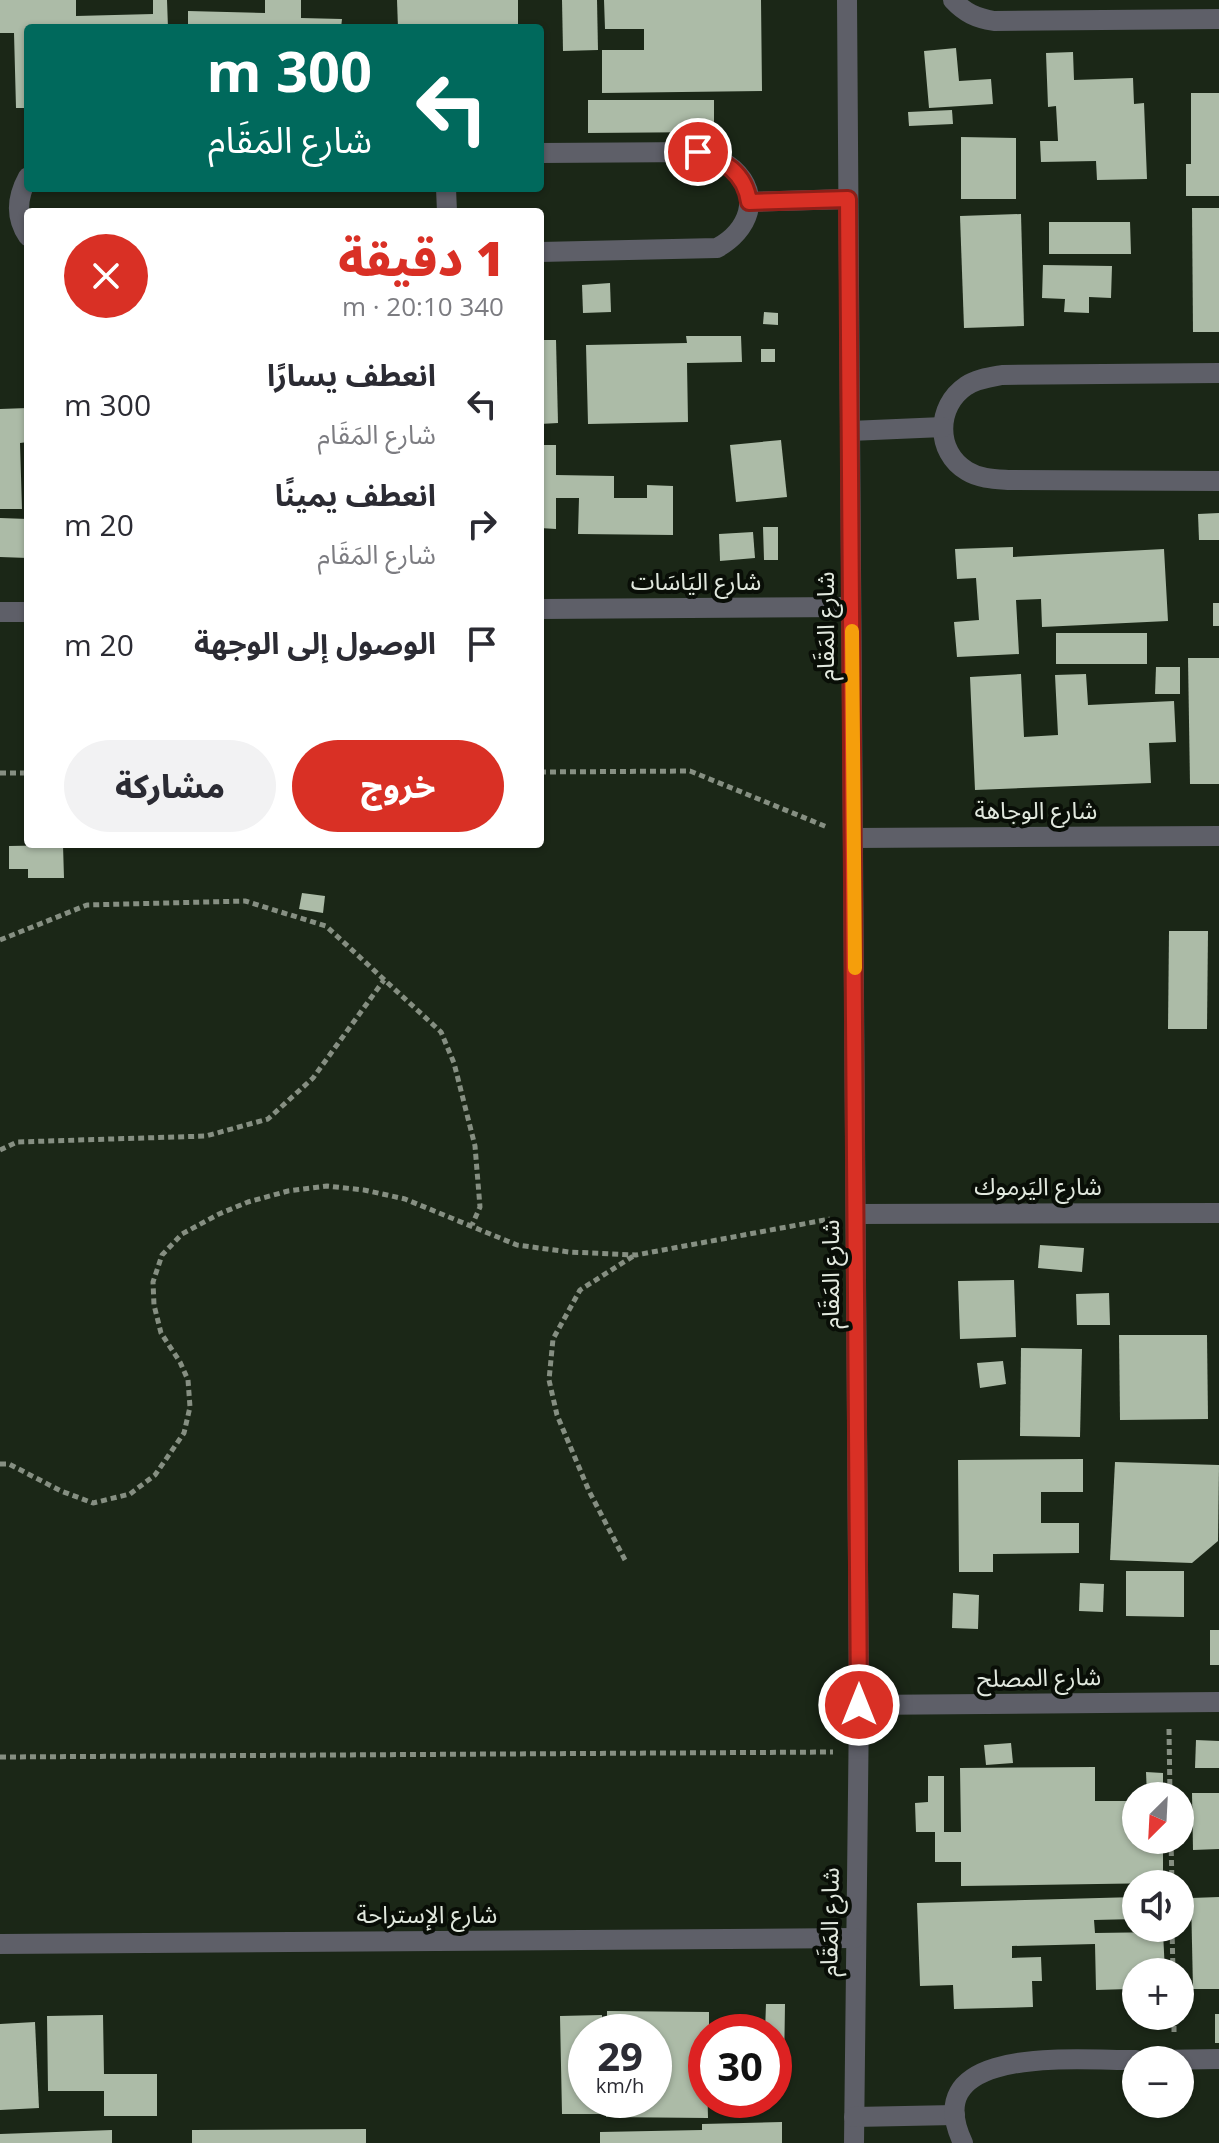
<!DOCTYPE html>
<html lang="ar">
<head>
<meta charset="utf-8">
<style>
	:root { --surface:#fff; --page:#f2f2f3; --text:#2b2b33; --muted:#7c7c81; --accent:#d93025 }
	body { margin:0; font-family:"Open Sans","Noto Sans Arabic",sans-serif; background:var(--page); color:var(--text); direction:rtl; height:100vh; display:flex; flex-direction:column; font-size:30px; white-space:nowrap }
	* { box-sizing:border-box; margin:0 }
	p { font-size:26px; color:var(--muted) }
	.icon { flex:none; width:44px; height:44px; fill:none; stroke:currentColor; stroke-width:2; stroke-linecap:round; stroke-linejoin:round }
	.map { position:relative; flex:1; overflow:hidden; direction:ltr }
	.side { position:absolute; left:24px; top:208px; width:520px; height:640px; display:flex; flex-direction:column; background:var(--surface); border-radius:8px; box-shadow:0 2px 6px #0004; direction:rtl }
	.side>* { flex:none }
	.hud { position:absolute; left:24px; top:24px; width:520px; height:168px; border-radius:8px; box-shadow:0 2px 6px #0004; direction:rtl; background:#00695c; color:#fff; overflow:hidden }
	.needle { width:52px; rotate:204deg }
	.buttons { position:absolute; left:1122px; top:1782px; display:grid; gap:16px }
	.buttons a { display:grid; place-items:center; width:72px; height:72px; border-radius:50%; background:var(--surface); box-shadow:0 2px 6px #0004; font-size:40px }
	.speed { position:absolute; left:568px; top:2014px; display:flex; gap:16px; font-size:40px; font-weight:700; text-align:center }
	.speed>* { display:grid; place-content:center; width:104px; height:104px; border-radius:50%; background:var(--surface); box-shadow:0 2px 6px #0004; line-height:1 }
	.speed small { font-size:20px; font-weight:400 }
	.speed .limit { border:12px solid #d22; background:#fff; color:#111 }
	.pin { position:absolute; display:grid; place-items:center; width:68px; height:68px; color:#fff; margin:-34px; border:4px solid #fff; border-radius:50%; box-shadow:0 2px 8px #0007 }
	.me { position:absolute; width:88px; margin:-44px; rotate:0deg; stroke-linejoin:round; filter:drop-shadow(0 0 6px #0008) }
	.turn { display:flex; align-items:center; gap:28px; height:168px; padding:0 40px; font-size:36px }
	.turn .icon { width:104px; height:104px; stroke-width:2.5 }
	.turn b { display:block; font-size:56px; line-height:68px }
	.round { display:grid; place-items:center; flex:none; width:84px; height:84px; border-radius:42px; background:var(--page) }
	.overview { display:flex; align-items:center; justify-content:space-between; height:136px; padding:0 40px }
	h1 { font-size:48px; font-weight:800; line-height:60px; color:var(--accent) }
	.action { display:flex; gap:16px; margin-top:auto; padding:16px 40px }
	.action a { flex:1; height:92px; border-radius:48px; background:var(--accent); color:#fff; font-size:32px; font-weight:800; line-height:92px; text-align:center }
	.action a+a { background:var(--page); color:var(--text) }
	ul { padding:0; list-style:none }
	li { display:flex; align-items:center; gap:24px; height:120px; padding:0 40px }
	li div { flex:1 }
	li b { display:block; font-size:30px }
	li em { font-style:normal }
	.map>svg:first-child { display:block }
</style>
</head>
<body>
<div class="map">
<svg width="1219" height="2143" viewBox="0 0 1219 2143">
	<rect width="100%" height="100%" fill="#1b2717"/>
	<g fill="#acbba7">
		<path d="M0,0H76V16L153,14V0H167L168,28H28V108H16L14,33H0Z"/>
		<path d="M265,0H301V18L342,19L341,28H188V11L265,13Z"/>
		<path d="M397,0H518V28H398Z"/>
		<path d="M562,0H597L598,50L563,51Z"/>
		<path d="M604,0H761L762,91L602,93V50H644V29H605Z"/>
		<path d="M956,48L959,81L991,79L993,104L929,108L924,51Z"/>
		<path d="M1073,52L1074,80L1133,78L1134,104L1144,103L1147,179L1097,180L1096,161L1041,162L1040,141H1058L1056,106L1048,107L1046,53Z"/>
		<path d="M1191,93H1219V196H1186V164H1191Z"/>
		<path d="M588,100H714V132L588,133Z"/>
		<path d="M952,110L953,124L909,126L908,112Z"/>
		<path d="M961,137L1016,138V199H961Z"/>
		<path d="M1192,208H1219V332H1193Z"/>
		<path d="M1021,214L1024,326L964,328L960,216Z"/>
		<path d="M1049,222H1130L1131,254H1049Z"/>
		<path d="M1043,265L1112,266L1111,298L1089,297V313L1064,312L1065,299L1042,298Z"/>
		<path d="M610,283L611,312L583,313L582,285Z"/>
		<path d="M764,312L778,313V325L763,324Z"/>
		<path d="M686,336H741L742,362L687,363L688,422L588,424L586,345L687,343Z"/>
		<path d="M540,340H556L558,423L540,424Z"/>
		<rect x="761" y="349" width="14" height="13"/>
		<path d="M28,408V442L20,443L22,509H0V409Z"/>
		<path d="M781,440L787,497L736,502L730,445Z"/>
		<path d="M540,445H556V475L614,476V498H647V485L673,486V535L578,534L579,498H556V529L540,528Z"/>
		<path d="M1219,513V540H1199L1198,514Z"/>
		<path d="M0,518L28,519V558L0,557Z"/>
		<path d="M763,527H778V560H764Z"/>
		<path d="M753,532L755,558L720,561L719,534Z"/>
		<path d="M1013,547V557L1164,549L1168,621L1042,627L1041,599L1016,600L1019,654L957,657L954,622L979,620L976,578L957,579L955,549Z"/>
		<rect x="1213" y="603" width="6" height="23"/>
		<rect x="1056" y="633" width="91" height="31"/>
		<path d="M1188,658H1219V784H1190Z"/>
		<path d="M1156,667H1180V694H1155Z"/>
		<path d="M1021,674L1024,737L1058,735L1055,675L1086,674L1088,705L1174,701L1176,742L1149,743L1151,783L975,790L970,677Z"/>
		<path d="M63,845L64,878H28V869H9V846Z"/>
		<path d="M302,893L325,896L323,913L299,909Z"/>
		<path d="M1169,931H1208L1207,1029H1168Z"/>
		<path d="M1040,1245L1084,1248L1082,1272L1038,1268Z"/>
		<path d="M1014,1280L1016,1337L960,1339L958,1281Z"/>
		<path d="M1109,1293L1110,1325H1077L1076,1294Z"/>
		<path d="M1119,1335H1207L1208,1419L1120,1420Z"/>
		<path d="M1021,1348L1082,1349L1080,1437L1020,1436Z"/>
		<path d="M1003,1361L1006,1384L980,1388L977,1363Z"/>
		<path d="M1083,1459V1492H1041V1523H1079V1553L993,1554V1572H959L958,1460Z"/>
		<path d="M1115,1462L1219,1465L1218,1541L1192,1563L1110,1560Z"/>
		<path d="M1126,1571H1184V1617L1126,1616Z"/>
		<path d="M1080,1583L1104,1584L1103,1612L1079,1611Z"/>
		<path d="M953,1593L979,1595L978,1629L952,1628Z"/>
		<rect x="1210" y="1630" width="9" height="35"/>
		<path d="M1196,1740L1219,1741V1768H1195Z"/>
		<path d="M1011,1743L1013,1763L986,1765L984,1745Z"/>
		<path d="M1095,1767V1801H1136V1840H1163V1883L961,1886V1862H935V1832H916L915,1803L928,1802V1776H944V1832H961L960,1768Z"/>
		<path d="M1146,1772L1163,1773V1796H1147Z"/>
		<path d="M1192,1793H1219V1849L1193,1850Z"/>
		<path d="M1136,1897V1919L1094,1920L1095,1933L1163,1932L1165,1972H1136V2010L1130,2011L1129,1989L1096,1990L1095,1944L1012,1946V1958L1041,1957L1042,1981H1032L1033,2007L954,2009L953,1985L920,1986L917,1903Z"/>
		<path d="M1219,1897V1989H1193L1191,1898Z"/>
		<path d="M766,2004H785L784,2068L774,2067V2032H765Z"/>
		<path d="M607,2011L709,2012V2032H706L708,2118L606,2117V2100H654V2032H607Z"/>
		<rect x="1215" y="2014" width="4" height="29"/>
		<path d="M103,2015L104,2074H157V2116H104V2091H48L47,2016Z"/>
		<path d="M602,2015V2032H586V2100H604L605,2114H562L560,2016Z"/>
		<path d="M35,2022L39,2108L0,2110V2024Z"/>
		<path d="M782,2122V2143H600V2132L702,2130V2124Z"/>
		<path d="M366,2129V2143H192V2130Z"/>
		<path d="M112,2130V2143H0V2134Z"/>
	</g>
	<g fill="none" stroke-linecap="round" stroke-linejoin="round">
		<g stroke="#868f82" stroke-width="5" stroke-dasharray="6 4" stroke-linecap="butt">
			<path d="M540,772L690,771L827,827"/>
			<path d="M0,773H28"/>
			<path d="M0,940L87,905L245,901L326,926L441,1032L454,1063L475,1146L480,1207L472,1225"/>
			<path d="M0,1150L17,1142L206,1136L268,1119L313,1078L384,980"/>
			<path d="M0,1464H9L61,1491L93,1503L130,1494L155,1475L184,1433L190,1407L188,1380L180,1362L161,1333L154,1305L153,1282L162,1255L182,1234L219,1214L248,1202L288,1191L327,1186L364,1190L405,1199L517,1245L569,1252L636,1255L830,1219"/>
			<path d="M625,1560L589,1491L557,1415L549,1380L553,1339L580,1290L635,1255"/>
			<path d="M1169,1729L1170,1796"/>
			<path d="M0,1757L833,1752"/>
			<path d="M1171,1840L1172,1884"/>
			<path d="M1172,1928L1173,1972"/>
			<path d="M1174,2016V2035"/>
		</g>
		<g stroke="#5e5f68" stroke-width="20">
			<path d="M847,0L859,1705L854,2143"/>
			<path d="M953,0C965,13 976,18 994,21L1219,19"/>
			<path d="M540,153L698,152C710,156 723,160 733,169C763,196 748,231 717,248L540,252"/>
			<path d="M28,177C17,197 15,217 28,236"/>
			<path d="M446,188L447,212"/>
			<path d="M749,202L848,199"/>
			<path d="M1219,373L1002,375C991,377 976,379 966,386C936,406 935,452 967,471C980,479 995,479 1010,480L1219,481"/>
			<path d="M850,431L943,427"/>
			<path d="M540,609L851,607"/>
			<path d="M0,612H28"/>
			<path d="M854,838L1219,836"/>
			<path d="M857,1214L1219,1213"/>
			<path d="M859,1705L1219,1702"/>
			<path d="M0,1944L855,1938"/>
			<path d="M1158,2060L1219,2059"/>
			<path d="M854,2117L955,2115"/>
			<path d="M963,2143C915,2042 1083,2061 1136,2060"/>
		</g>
	</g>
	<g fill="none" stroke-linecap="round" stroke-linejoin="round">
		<g stroke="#8d1f18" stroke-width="20">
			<path id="route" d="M698,152C724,160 745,173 749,202L848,199L859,1705"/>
		</g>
		<use href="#route" stroke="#d93025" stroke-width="14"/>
		<path stroke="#f59e0b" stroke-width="14" d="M852,631L855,968"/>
	</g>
	<g text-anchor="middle" stroke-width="8" stroke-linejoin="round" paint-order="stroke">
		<g font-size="24" fill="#e1e8de" stroke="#090e07">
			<text x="696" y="590">شارع اليَاسَات</text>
			<text transform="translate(826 626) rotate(-90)" y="8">شارع المَقَام</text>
			<text x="1036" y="819">شارع الوجاهة</text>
			<text x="1038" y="1195">شارع اليَرموك</text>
			<text transform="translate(831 1274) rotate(-90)" y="8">شارع المَقَام</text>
			<text transform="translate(1039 1678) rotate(-1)" y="8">شارع المصلح</text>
			<text x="427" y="1923">شارع الإستراحة</text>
			<text transform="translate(830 1922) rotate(-89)" y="8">شارع المَقَام</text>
		</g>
	</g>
</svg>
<div class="buttons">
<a><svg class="needle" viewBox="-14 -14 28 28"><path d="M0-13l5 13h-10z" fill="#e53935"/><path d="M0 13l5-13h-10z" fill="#7c7c81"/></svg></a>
<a><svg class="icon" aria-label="sound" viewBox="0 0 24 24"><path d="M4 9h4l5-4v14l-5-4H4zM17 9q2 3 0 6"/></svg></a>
<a>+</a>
<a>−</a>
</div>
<div class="speed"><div>29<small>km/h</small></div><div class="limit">30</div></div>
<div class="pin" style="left:698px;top:152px;background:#d93025"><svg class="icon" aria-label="arrive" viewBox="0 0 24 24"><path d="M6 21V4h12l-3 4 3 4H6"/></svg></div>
<svg class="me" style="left:859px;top:1705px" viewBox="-20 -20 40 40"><circle r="17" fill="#d93025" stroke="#fff" stroke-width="3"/><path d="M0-11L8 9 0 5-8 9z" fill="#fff"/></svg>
<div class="hud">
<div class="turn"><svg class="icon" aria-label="left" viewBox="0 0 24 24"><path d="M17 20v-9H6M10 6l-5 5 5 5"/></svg><div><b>300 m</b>شارع المَقَام</div></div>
</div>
<section class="side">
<div class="overview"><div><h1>1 دقيقة</h1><p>340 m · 20:10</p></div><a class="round" style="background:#d93025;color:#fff"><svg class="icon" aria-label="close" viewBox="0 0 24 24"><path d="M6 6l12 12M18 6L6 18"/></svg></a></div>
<ul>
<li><svg class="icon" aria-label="left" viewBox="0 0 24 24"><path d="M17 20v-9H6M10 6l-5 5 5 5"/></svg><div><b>انعطف يسارًا</b><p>شارع المَقَام</p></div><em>300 m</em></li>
<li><svg class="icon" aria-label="right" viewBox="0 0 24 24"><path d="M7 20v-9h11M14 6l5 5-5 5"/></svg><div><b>انعطف يمينًا</b><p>شارع المَقَام</p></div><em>20 m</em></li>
<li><svg class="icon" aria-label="arrive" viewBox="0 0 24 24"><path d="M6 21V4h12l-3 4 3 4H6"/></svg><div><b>الوصول إلى الوجهة</b></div><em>20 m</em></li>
</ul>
<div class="action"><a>خروج</a><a>مشاركة</a></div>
</section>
</div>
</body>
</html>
